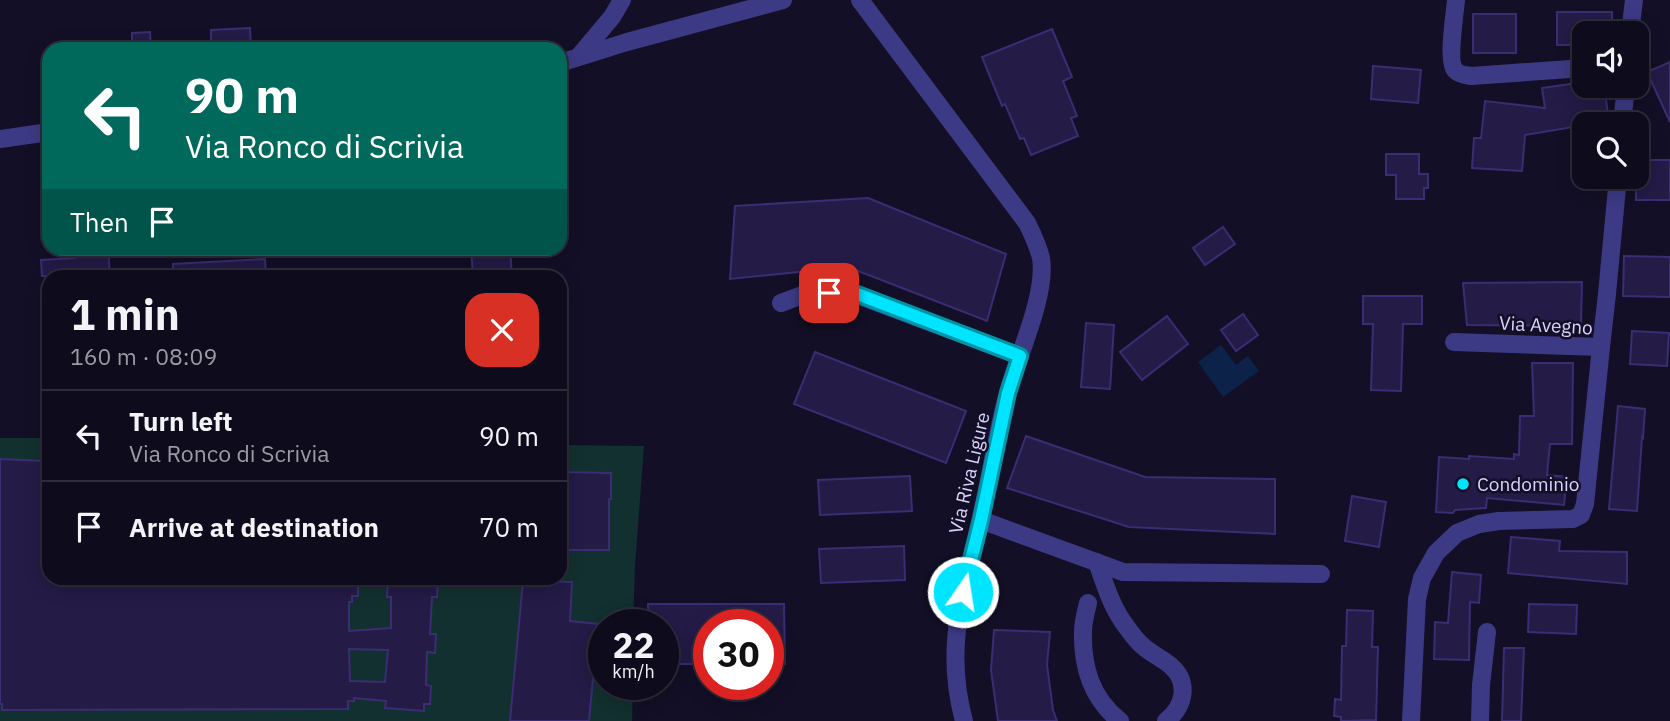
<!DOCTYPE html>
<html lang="en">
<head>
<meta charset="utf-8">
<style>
	:root { --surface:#0e0b1c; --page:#171425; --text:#f1f3f6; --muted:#9b9ba3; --line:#2e2b3b }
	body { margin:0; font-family:"IBM Plex Sans",sans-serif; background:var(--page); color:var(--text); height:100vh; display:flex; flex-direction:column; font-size:26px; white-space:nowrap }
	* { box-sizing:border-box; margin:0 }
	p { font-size:23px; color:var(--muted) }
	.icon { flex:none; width:38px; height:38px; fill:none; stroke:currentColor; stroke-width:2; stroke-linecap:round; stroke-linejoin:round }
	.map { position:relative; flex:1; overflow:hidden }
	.details { position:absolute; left:42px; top:270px; width:525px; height:315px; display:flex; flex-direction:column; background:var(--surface); border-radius:21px; box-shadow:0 4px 18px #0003,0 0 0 2px var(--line) }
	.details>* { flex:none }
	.top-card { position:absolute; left:42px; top:42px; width:525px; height:214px; border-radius:21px; box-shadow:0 4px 18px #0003,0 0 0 2px var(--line); background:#00695c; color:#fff; overflow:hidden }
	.controls { position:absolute; left:1572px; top:21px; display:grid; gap:14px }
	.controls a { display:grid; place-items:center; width:77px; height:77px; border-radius:14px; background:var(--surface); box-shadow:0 4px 18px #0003,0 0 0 2px var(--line); font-size:35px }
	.speed { position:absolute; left:588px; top:609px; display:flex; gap:14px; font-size:35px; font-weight:700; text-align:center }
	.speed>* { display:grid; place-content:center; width:91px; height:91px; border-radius:50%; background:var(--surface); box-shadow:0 4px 18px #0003,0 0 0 2px var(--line); line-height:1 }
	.speed small { font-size:18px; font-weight:400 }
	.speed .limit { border:10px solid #d22; background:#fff; color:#111 }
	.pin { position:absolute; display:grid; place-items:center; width:60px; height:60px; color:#fff; margin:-30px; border-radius:14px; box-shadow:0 4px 10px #0006 }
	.me { position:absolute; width:77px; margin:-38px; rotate:13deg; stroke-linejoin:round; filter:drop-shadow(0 0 5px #0008) }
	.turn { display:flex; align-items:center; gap:24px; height:147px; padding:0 28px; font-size:32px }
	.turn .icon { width:91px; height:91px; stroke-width:2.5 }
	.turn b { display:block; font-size:49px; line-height:60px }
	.then { display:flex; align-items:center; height:66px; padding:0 28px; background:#0003; gap:14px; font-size:26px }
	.round { display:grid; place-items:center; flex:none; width:74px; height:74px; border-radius:21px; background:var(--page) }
	.headline { display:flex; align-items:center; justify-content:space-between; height:119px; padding:0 28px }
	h1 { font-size:42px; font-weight:700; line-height:52px }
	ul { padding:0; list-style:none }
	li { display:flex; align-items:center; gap:21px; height:91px; padding:0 28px; border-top:2px solid var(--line) }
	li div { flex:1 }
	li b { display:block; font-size:26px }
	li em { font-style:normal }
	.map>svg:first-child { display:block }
</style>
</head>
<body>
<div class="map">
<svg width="1670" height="721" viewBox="0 0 1670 721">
	<rect width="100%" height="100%" fill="#130f26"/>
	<path fill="#12302f" d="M0,438H49V578H560V445L644,446L635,566L633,625H604V684H633L632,721H0Z"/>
	<path fill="#0c2248" d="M1221,345L1236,365L1248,356L1259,371L1223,397L1198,362Z"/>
	<g fill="#241b47" stroke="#3b2d73" stroke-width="2" fill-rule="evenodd">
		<path d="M1557,12H1612V33H1584V45H1557Z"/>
		<rect x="1473" y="14" width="43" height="39"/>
		<path d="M250,28L251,49H211V30Z"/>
		<path d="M1052,29L1072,77L1063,81L1077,116L1071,118L1078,136L1031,155L1024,138L1020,139L1005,104L1002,106L982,57Z"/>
		<path d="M150,32L151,49H132V33Z"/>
		<path d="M1670,62V122L1647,72Z"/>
		<path d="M1373,66L1421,70L1418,103L1371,99Z"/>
		<path d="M1584,82V86H1604L1609,121L1525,135L1522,171L1472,168L1474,138H1481L1485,101L1545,108L1542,88Z"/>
		<path d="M1386,154H1419V174H1428V188H1424V199H1396V175H1386Z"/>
		<rect x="1636" y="160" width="34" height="40"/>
		<path d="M868,198L1006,254L987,321L848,267L730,279L735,206Z"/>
		<path d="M1223,227L1235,244L1205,265L1193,248Z"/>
		<path d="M75,248H108L110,276H42L41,260L75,258Z"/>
		<path d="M471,248H510L512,276H473Z"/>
		<path d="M1624,256L1670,257V297L1623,296Z"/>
		<path d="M265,259L266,276H173V264Z"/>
		<path d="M1582,282L1581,326L1467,325L1463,283Z"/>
		<path d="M1363,296H1422V324H1403L1401,391L1371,390L1373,324H1363Z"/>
		<path d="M1243,314L1258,335L1236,351L1221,330Z"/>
		<path d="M1167,316L1188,344L1142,380L1120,352Z"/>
		<path d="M1086,323L1114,325L1110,389L1081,387Z"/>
		<path d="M1632,331L1669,333L1667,366L1630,364Z"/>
		<path d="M815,352L966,411L946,463L794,404Z"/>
		<path d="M1532,363H1573L1572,444H1550L1547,475L1567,477L1564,505L1487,498L1486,508L1455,510L1453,513L1436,512L1439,457L1469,459V456L1514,459V454L1519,455L1520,416H1534Z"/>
		<path d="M1618,406L1645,409L1643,438L1642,437L1637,511L1609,509Z"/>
		<path d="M1026,436L1145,477L1275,479V534L1129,527L1007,488Z"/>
		<path d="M0,459L44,461V521H48L47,578H358V596H352V602H349V631L391,628V597H387L388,578H438L437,597H432L430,634H436L435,653L427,652L426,685L431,686L430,704H424V711L385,708L386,701L354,698V701H348V709L2,710V704H0ZM349,649L388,650L385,682L350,681Z"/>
		<path d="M561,472L611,473V499H609V550H561Z"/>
		<path d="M910,476L912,511L820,515L818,480Z"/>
		<path d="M1352,496L1386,502L1379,547L1345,541Z"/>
		<path d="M1511,537L1560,541L1559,551L1627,552V584L1508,573Z"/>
		<path d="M904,546L905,580L821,583L819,549Z"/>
		<path d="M1452,572L1481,575L1479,603L1470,602L1469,660L1434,659L1435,622L1448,623Z"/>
		<path d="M523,581L572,582L570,621L598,624L589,721H510Z"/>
		<path d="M648,604H784L785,664H768V625H709V664H663V625H649Z"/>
		<path d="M1529,604L1577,605L1576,634L1528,632Z"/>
		<path d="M1347,610L1373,611L1372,647H1378L1376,720L1341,721V717L1334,716L1335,699L1341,700L1342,646H1346Z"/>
		<path d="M994,630L1050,632L1047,665L1053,710L1057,721H998L991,670Z"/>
		<path d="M1504,648H1524L1521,721H1502Z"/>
	</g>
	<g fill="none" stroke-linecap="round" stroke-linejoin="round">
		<g stroke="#3d3a85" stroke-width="18">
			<path d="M860,0L1027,223C1033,235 1038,246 1041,258C1047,294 1018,356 1008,392C997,433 991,475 981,517C965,590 943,644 964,721"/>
			<path d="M1456,0C1455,13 1447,61 1455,70C1459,75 1466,75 1471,76L1584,68"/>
			<path d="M1630,33L1634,0"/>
			<path d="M580,55L612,17L622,0"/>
			<path d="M560,63L627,42L783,0"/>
			<path d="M1622,124L1626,86"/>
			<path d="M0,139L49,132"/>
			<path d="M781,303L805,294L852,293L1020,356"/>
			<path d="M1601,347L1607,294L1618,177"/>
			<path d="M981,520L1123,572L1321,574"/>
			<path d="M1097,562C1104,582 1111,605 1123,622C1129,630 1136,641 1144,647C1152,654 1163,659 1171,666C1190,683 1184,707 1166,721"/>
			<path d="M1088,603C1086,612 1083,622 1083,631C1082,667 1091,698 1120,721"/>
			<path d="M1411,721L1417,599L1422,578L1436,553L1457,533L1479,524L1499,521L1573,519L1581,515L1585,504L1601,347L1454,342"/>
			<path d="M1480,721L1481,685L1487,632"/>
		</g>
	</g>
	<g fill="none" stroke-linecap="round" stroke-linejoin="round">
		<g stroke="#0095a6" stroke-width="18">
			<path id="route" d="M829,293L852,292L1020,356L1008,393L981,520L963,592"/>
		</g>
		<use href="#route" stroke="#00e5ff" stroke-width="12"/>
	</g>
	<circle fill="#00e5ff" stroke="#130f26" stroke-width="2.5" cx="1463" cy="484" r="7"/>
	<g text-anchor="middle" stroke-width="5" stroke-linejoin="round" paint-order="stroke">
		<g font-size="19" fill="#d9d4ff" stroke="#130f26">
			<text transform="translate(1546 325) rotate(3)" y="7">Via Avegno</text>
			<text transform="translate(969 473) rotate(-77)" y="7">Via Riva Ligure</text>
		</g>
		<g font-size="19" fill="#d9d4ff" stroke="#130f26" text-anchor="start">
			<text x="1477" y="491">Condominio</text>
		</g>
	</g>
</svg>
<div class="controls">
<a><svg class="icon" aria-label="sound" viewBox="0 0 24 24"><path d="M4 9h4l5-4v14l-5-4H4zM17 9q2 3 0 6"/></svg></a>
<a><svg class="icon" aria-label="search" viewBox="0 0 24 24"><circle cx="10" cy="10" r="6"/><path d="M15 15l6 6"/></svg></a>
</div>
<div class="speed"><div>22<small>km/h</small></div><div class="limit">30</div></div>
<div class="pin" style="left:829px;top:293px;background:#d93025"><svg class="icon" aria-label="arrive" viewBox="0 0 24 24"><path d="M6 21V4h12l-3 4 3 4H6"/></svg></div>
<svg class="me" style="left:963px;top:592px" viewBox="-20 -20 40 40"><circle r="17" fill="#00e5ff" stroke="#fff" stroke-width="3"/><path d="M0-11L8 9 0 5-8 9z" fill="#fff"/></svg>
<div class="top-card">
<div class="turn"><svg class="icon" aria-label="left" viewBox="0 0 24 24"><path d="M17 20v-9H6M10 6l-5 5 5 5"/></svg><div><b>90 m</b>Via Ronco di Scrivia</div></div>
<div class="then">Then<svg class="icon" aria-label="arrive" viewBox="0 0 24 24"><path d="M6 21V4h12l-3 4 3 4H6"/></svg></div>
</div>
<section class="details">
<div class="headline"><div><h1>1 min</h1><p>160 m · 08:09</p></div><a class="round" style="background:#d93025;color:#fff"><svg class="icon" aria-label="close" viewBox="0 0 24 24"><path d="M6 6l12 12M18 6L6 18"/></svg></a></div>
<ul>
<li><svg class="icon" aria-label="left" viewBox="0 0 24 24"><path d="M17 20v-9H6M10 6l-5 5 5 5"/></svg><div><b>Turn left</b><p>Via Ronco di Scrivia</p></div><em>90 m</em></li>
<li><svg class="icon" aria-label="arrive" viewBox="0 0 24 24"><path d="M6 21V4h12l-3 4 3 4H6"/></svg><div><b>Arrive at destination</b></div><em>70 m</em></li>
</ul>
</section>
</div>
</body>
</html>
